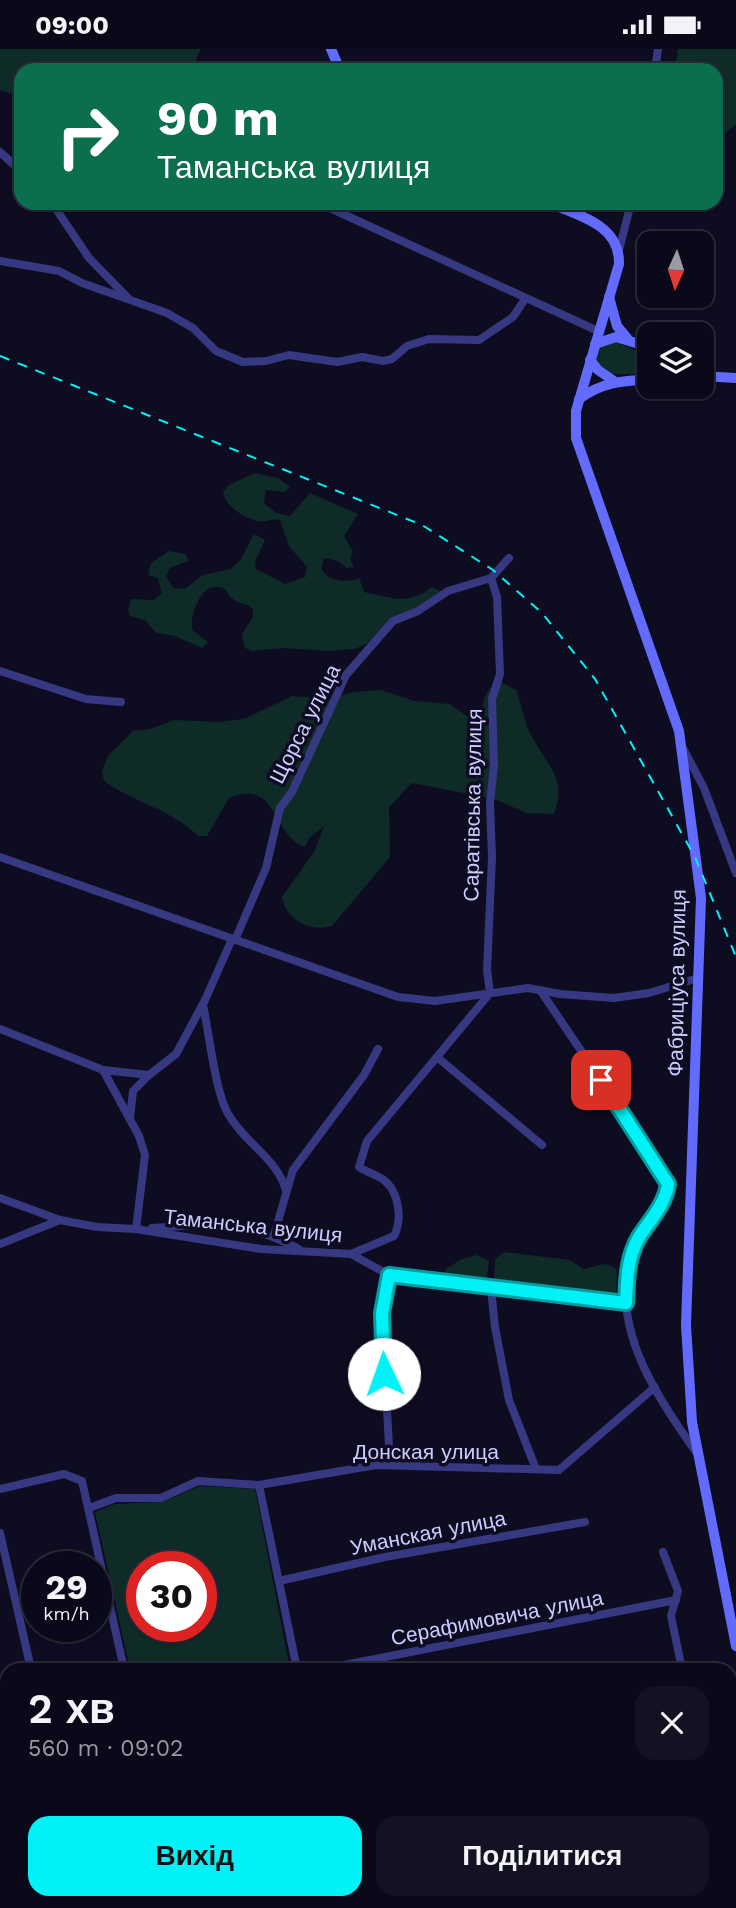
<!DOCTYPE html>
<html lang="uk">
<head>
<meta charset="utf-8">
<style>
	:root { --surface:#0a0919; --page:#131222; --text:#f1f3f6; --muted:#999aa2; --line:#2a2a38; --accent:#00f2f7 }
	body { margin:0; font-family:"Work Sans",sans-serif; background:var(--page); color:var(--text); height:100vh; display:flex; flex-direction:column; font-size:26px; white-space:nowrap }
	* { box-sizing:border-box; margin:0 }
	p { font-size:23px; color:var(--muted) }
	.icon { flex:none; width:38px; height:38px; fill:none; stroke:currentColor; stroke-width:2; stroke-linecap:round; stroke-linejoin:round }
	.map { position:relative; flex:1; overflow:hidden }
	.panel { position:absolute; left:0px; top:1614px; width:737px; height:247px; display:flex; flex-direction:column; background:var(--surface); border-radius:21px 21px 0 0; box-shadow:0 2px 5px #0004,0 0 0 2px var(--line) }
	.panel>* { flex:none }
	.banner { position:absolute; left:14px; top:14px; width:709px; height:147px; border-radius:21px; box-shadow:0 2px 5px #0004,0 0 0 2px var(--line); background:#0b6e4f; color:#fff; overflow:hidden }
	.needle { width:46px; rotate:183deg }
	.fabs { position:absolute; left:637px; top:182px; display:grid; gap:14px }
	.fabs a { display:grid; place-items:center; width:77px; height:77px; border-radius:14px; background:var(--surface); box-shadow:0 2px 5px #0004,0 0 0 2px var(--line); font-size:35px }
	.speed { position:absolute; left:21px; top:1502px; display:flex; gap:14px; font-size:35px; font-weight:700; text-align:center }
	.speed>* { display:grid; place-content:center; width:91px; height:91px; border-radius:50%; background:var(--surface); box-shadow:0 2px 5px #0004,0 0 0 2px var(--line); line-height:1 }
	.speed small { font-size:18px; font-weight:400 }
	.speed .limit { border:10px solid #d22; background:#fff; color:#111 }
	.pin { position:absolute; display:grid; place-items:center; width:60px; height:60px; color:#fff; margin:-30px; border-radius:14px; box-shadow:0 4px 10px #0006 }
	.me { position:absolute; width:77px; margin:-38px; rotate:357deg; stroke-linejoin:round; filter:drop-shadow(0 0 5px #0008) }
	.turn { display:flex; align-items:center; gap:24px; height:147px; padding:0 28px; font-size:32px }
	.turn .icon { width:91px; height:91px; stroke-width:2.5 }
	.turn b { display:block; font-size:49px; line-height:60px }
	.round { display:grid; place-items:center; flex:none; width:74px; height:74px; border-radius:21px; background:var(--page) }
	.headline { display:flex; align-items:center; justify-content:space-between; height:119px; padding:0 28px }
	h1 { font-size:42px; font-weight:600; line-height:52px }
	.primary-button { display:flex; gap:14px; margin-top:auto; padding:14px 28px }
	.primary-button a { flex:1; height:80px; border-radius:21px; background:var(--accent); color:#111; font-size:28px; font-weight:600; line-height:80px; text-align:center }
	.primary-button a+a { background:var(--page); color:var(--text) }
	.status { display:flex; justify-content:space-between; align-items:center; height:49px; padding:0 35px; background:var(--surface); direction:ltr }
	.status svg { height:19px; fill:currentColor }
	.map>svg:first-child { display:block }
</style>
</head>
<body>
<div class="status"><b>09:00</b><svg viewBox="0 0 49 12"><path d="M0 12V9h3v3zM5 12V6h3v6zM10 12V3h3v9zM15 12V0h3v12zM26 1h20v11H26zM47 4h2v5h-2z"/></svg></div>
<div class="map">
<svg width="736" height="1859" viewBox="0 0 736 1859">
	<rect width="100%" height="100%" fill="#0e0c21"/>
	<g fill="#0f2b28" fill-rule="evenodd">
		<path d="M0,0H201L191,21H21V39L13,45L0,41Z"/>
		<path d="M678,0H736V76L716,90V21H675Z"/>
		<path d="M616,293L649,307V325H608L596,313L600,298Z"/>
		<path d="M255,424L278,429L290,438L284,443L266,441L264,454L276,464L290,467L310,444L358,465L344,487L353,503L350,510L354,518L347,519L338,512L324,509L321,520C330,533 346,534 359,529L364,543C393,549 407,557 432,538L440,542L417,559L392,568L368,594L355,600L326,602L284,599L252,602L245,599L242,585L253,568V560C247,554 239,555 233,550C227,546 228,540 220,538C200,534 190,566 192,581L208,593L202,599L175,587L156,584L145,571L130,567L128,561L131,550L153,551L162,545L158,529L148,526L151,514L169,502L186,505L188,512L170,519L166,527L173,539L185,540L203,526L231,520L241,510L254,485L265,491L255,513L256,520L285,535L305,528L307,518L289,497L280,471C272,469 264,474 257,472C243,468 225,457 223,443L229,436Z"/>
		<path d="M501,633L516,641C521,655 524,671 530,684C545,715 568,728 554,765L527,764L494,750L412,734L389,758L390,808L332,877C310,884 286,870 282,848L314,803L324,777L309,789L305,798C271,787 278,728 229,749L207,787H198C173,761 133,753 104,732L102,723L108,707L133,682L150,680L174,671L218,673L244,670L292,647L328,650L354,643L381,641L414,652L449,655L470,669L479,668C484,653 485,637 501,633Z"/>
		<path d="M504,1203L570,1211L583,1220C595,1219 605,1209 617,1221L616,1245L613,1248L494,1234L495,1210Z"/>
		<path d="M477,1206L489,1212L486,1235L444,1230L446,1220L460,1211Z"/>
		<path d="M200,1437L255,1440L290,1620H130L95,1463L115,1455L163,1453ZM142,1517H201V1577H142Z"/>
	</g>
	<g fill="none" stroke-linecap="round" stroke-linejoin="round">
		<g stroke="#363981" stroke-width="8">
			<path d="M655,21L658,0"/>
			<path d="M0,103L21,122"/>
			<path d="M52,154L89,209L129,250"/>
			<path d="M319,154L598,282"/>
			<path d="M619,201L631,154"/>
			<path d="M0,212L59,222L82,234L167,264L193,279L216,302L243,313L266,312L289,306L337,313L362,308L383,312L392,310L407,297L429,290L479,291L513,268L525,250"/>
			<path d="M0,622L86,650L121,653"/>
			<path d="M684,701L704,739L736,824"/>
			<path d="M0,808L398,948L435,952L528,939L560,945L614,949L649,944L698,929"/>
			<path d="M235,891L266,819L280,759L292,743L346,626L393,572L418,562L448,542L491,529L509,509"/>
			<path d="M540,941L663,1123C677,1158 633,1184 627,1218C616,1288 658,1349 696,1403"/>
			<path d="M203,956C209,984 215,1040 227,1063C244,1094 276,1108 286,1141"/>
			<path d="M0,980L103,1021L139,1087L145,1106L136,1180H139"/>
			<path d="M437,1008L542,1096"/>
			<path d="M103,1021L149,1026L176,1005L205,951L232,890"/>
			<path d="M130,1069L133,1042L149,1026"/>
			<path d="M0,1149L60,1171L97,1178L136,1180L261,1200L351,1205L389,1226L626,1253"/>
			<path d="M152,1179C211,1175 245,1171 299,1200"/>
			<path d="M274,1186L293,1121L364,1026L378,1000"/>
			<path d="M0,1195L60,1171"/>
			<path d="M351,1205L394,1187C403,1169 399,1138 379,1128C372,1124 366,1123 359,1118L367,1092L490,944L487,921L492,808L490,754L494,716L492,650L500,625L497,548L491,529"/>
			<path d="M491,1240L495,1278L509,1351L536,1420"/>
			<path d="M383,1416L389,1398L382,1264L389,1226"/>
			<path d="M259,1436L297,1620"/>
			<path d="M0,1440L64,1425L82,1432L124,1620"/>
			<path d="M89,1459L116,1449H161L198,1432L259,1436L376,1416L559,1421L655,1338"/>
			<path d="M0,1484L31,1620"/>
			<path d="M663,1503L678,1542L671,1567L682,1620"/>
			<path d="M279,1532L385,1508L585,1473"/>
			<path d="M324,1620L676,1551"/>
			<path d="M730,1669L736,1668"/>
			<path d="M730,1767L736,1766"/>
			<path d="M0,1770H7"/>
			<path d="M730,1802L736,1800"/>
			<path d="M413,1859L428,1853"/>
			<path d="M477,1859V1853"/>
			<path d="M532,1859L533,1853"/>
			<path d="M645,1859L646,1853"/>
		</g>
		<g stroke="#636bff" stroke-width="10">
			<path d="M331,0L340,21"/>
			<path d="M549,154C580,167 620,176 619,215L576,362V389L679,682L701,849L686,1276L692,1373L736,1597"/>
			<path d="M609,248L617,277L627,289"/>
			<path d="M595,295L616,288L649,298"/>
			<path d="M590,311L598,321L614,332"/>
			<path d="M702,327L736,329"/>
			<path d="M579,350C602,333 622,332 649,330"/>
		</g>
		<g stroke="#00f2f7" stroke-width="2" stroke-dasharray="10 9" stroke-linecap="butt">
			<path d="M0,307L422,476L493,521L542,564L595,630L695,808L736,908"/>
			<path d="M730,1732L736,1730"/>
			<path d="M370,1859L385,1853"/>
		</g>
	</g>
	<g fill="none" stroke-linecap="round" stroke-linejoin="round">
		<g stroke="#009da1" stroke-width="18">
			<path id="route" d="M384,1325L382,1264L389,1226L626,1254C627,1230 627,1209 639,1188C650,1171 665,1156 668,1135L601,1031"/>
		</g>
		<use href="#route" stroke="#00f2f7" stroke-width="12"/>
	</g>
	<g text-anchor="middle" stroke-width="7" stroke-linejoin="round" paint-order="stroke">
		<g font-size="21" fill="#ceccff" stroke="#0e0c21">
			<text transform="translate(305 675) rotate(-63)" y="7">Щорса улица</text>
			<text transform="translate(473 756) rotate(-89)" y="7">Саратівська вулиця</text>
			<text transform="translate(677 934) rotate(-89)" y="7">Фабриціуса вулиця</text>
			<text transform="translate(253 1177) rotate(6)" y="7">Таманська вулиця</text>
			<text x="426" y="1410">Донская улица</text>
			<text transform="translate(428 1484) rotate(-11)" y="7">Уманская улица</text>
			<text transform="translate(497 1569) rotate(-11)" y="7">Серафимовича улица</text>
		</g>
	</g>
</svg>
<div class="fabs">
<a><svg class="needle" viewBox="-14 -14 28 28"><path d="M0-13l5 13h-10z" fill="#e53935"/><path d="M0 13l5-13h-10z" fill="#999aa2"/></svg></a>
<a><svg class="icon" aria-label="layers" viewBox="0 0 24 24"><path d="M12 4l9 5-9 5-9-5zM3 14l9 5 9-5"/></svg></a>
</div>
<div class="speed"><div>29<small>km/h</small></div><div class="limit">30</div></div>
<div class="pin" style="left:601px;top:1031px;background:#d93025"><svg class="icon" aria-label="arrive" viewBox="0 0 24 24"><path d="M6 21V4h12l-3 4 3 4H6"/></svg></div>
<svg class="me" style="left:384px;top:1325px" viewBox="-20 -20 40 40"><circle r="19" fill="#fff"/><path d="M0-13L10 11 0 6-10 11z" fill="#00f2f7"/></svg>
<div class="banner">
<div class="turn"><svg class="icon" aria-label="right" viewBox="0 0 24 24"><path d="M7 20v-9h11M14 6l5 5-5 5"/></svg><div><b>90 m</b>Таманська вулиця</div></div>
</div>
<section class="panel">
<div class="headline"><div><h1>2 хв</h1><p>560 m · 09:02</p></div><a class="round"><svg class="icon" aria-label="close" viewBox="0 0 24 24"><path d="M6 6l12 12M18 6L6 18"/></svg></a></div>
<div class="primary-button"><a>Вихід</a><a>Поділитися</a></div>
</section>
</div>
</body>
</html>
